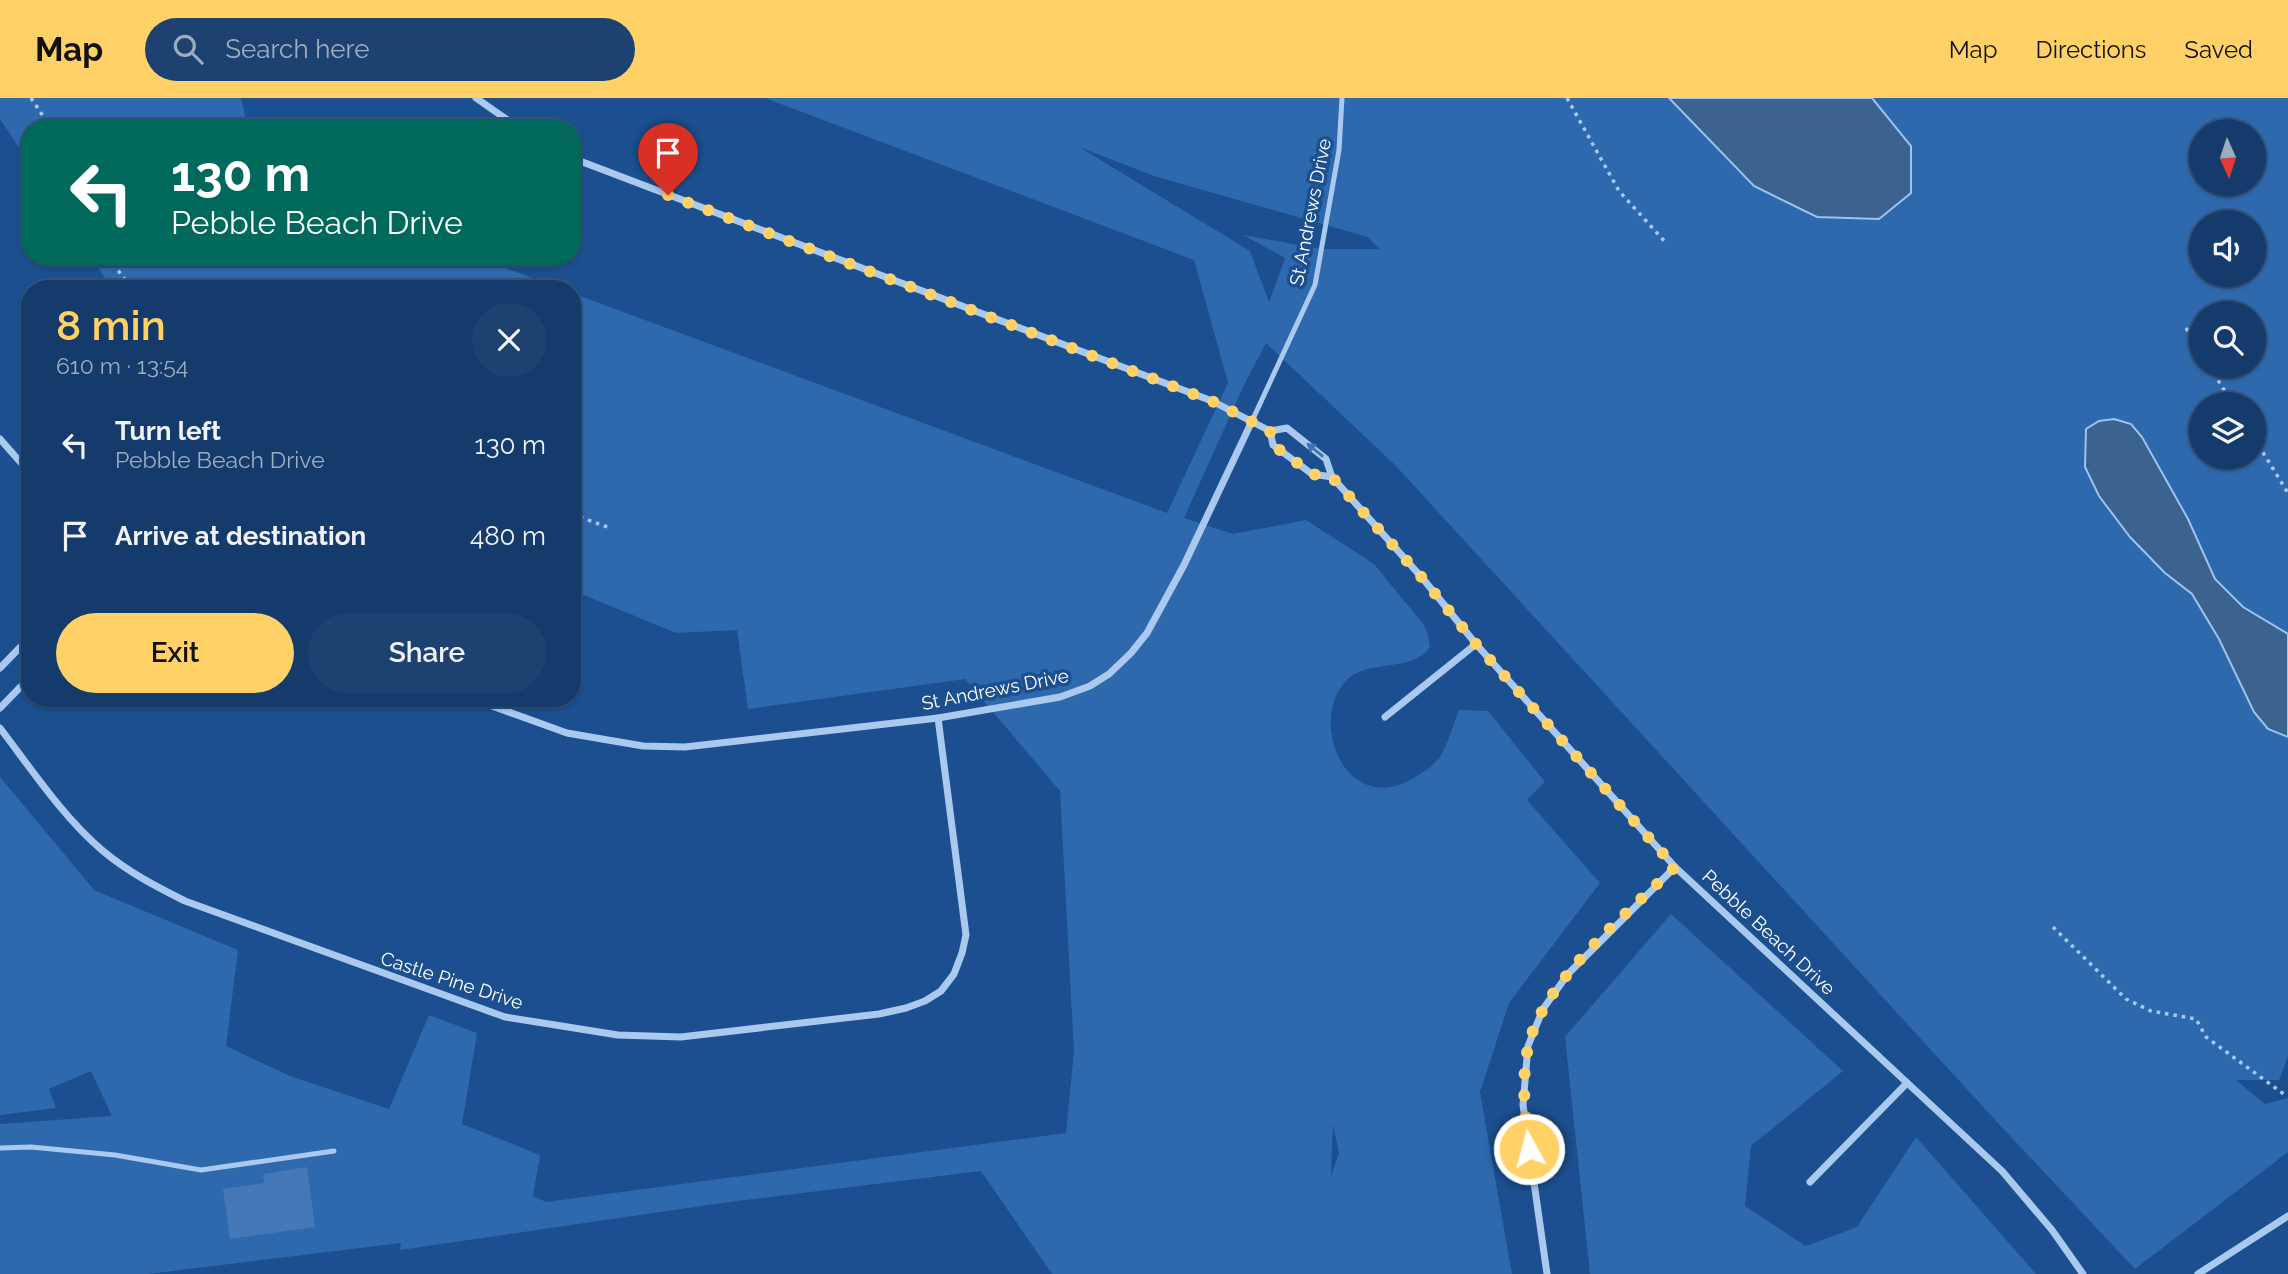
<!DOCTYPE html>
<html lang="en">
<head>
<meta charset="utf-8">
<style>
	:root { --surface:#143b6b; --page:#1d4271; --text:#f1f3f6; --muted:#9dadc1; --line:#33557e; --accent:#ffd166 }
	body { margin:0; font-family:Raleway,sans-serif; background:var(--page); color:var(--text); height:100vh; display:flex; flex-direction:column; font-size:26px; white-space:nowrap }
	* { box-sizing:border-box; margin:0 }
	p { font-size:23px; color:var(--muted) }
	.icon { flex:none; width:38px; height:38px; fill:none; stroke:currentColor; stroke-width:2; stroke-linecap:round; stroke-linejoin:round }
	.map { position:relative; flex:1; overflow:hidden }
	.drawer { position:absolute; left:21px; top:182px; width:560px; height:427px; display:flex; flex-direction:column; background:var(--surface); border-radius:28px; box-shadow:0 2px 5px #0004,0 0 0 2px var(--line) }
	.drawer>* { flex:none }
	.guide { position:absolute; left:21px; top:21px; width:560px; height:147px; border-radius:28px; box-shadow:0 2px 5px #0004,0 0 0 2px var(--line); background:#00695c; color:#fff; overflow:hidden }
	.needle { width:46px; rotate:177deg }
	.tools { position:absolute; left:2189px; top:21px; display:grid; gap:14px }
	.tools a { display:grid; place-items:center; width:77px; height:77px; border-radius:50%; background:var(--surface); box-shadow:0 2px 5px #0004,0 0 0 2px var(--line); font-size:35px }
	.pin { position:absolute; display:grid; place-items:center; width:60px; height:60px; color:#fff; margin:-72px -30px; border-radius:50% 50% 50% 0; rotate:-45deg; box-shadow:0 0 7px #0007 }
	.pin .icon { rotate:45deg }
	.me { position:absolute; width:77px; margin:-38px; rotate:353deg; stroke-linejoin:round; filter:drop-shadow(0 0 5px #0008) }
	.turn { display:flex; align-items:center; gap:24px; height:147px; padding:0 35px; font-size:32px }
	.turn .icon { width:91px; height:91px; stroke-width:2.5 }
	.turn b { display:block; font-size:49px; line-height:60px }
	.round { display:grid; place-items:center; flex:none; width:74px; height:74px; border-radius:37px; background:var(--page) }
	.head { display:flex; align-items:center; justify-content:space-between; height:119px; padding:0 35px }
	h1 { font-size:42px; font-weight:600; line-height:52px; color:var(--accent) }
	.cta { display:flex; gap:14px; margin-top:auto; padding:14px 35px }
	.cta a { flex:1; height:80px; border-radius:42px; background:var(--accent); color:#111; font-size:28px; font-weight:600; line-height:80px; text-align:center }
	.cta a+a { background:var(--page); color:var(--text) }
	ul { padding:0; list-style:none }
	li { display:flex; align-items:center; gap:21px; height:91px; padding:0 35px }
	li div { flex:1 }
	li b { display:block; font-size:26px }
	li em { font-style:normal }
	header { display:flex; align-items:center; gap:42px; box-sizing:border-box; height:98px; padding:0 35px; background:var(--accent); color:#111 }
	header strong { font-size:33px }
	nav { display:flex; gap:38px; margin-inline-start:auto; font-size:24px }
	.search { width:490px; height:63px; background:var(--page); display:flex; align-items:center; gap:18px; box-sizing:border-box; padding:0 24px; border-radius:38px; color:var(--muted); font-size:26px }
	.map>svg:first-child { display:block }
</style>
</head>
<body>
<header>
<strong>Map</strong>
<div class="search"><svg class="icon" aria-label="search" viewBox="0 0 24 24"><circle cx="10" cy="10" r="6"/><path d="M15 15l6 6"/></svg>Search here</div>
<nav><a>Map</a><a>Directions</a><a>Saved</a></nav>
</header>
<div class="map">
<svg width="2288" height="1176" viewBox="0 0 2288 1176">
	<rect width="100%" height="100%" fill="#1b4f8f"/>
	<g fill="#2e69ad" fill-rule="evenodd">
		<path d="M0,0H241L248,30H30V66L0,21Z"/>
		<path d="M765,0H2288V958L2279,982H2236L2265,1006L2288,1000V1054L2135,1171L1997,1024L1396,368L1266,245L1244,287L1184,420L1233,436L1306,422L1374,466L1424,527L1428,537L1430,549C1410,577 1367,558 1344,585C1309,627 1347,718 1412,681C1421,676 1436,667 1441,657C1449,644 1453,627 1459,612L1488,613L1545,684L1527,702L1600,785L1509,905L1480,994L1512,1176H1052L981,1073L722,1105L400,1152L401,1145L148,1176H0V1026L112,1018L91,973L49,991L56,1010L0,1017V679L94,792L238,852L226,948L290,978L389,1011L429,917L477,935L462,1026L540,1057L533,1098L546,1104L1066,1035L1074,954L1060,693L965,581L748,611L737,532L676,535L572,492V195L1167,415L1228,285L1194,162ZM2202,33H2254V86H2202ZM1079,49L1154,78L1368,139L1379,151H1321L1243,137L1285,160L1269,204L1250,153ZM2202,124H2254V177H2202ZM2202,215H2254V268H2202ZM2202,306H2254V359H2202ZM1333,1026L1339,1055L1331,1078V1077Z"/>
		<path d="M91,159H476L561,191H112Z"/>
		<path d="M1671,816L1843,973L1751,1048L1745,1108L1806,1148L1857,1129L1916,1039L2036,1176H1590L1565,939Z"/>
	</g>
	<g fill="#3c6290" stroke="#9cc4f0" stroke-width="2">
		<path d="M1669,0H1872L1911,48V95L1879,121L1817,119L1754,88Z"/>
		<path d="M2114,321L2131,326L2142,339L2188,421L2215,481L2243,509L2288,536V639L2268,631L2254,614L2219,541L2192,496L2165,475L2130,439L2099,398L2085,369L2086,331L2099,323Z"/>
	</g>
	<path fill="#4478b7" d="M307,1069L315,1129L230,1141L223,1091L264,1085L263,1076Z"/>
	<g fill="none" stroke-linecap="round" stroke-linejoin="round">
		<g stroke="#a9c9ee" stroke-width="3.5" stroke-dasharray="3.5 5" stroke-linecap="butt">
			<path d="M31,0L51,30"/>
			<path d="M1567,0L1619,93L1667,146"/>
			<path d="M108,159L132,191"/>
			<path d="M2186,230L2202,255"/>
			<path d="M2209,268L2233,306"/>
			<path d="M2254,340L2288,395"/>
			<path d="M572,416L610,430"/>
			<path d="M2053,829L2126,901L2151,913L2196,921L2206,939L2285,997"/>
		</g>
		<g stroke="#a9c9ee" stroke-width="5">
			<path d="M1252,323L1315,187L1339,52L1342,0"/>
			<path d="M0,1050L31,1049L115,1057L201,1072L334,1053"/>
		</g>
		<g stroke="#a9c9ee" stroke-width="7">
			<path d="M476,0L519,30"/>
			<path d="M572,60L1212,303L1270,333L1287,330L1326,361L1332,379L1312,376L1273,347L1270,333"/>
			<path d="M0,341L30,375"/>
			<path d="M1332,379L1424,482L1476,546L1675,769L2002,1073L2052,1132L2083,1176"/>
			<path d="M0,570L30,539"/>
			<path d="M470,600L567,635L643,648L685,649L938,620L1060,599L1090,588L1109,576L1131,555L1147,535L1184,467L1252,323"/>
			<path d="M0,610L30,579"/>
			<path d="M1385,619L1476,546"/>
			<path d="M0,630C32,672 63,719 103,753C128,774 157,789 185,803L505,919L618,937L681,939L879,916L906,910L925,903L941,893L954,876L962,855L966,837L938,620"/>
			<path d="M1810,1084L1907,985"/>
			<path d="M1547,1176L1523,1007L1528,948L1543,911L1568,876L1675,769"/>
			<path d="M2198,1176L2288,1118"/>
		</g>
	</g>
	<defs><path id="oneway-solid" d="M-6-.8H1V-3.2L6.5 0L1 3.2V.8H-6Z" transform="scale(1.75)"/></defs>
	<use fill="#4674ac" href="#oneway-solid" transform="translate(1315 352) rotate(-141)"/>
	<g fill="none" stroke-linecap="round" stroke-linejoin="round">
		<path stroke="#ffd166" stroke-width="12" stroke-dasharray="0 21.6" d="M668,97L1212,303L1270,333L1273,347L1312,376L1332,379L1424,482L1476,546L1675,769C1627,816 1543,882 1528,949C1521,984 1525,1017 1529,1051"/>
	</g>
	<g text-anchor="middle" stroke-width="7" stroke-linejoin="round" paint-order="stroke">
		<g font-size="19" fill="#fff" stroke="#1b4f8f">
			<text transform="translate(1310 114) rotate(-79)" y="7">St Andrews Drive</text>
			<text transform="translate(995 591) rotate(-11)" y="7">St Andrews Drive</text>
			<text transform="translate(1769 834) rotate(43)" y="7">Pebble Beach Drive</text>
			<text transform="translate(452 882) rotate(18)" y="7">Castle Pine Drive</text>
		</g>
	</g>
</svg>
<div class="tools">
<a><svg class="needle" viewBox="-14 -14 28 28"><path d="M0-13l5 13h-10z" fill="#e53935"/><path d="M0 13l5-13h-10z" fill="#9dadc1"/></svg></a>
<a><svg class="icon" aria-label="sound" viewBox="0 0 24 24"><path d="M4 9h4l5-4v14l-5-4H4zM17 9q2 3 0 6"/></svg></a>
<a><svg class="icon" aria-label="search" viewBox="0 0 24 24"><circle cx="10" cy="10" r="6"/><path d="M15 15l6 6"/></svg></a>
<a><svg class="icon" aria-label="layers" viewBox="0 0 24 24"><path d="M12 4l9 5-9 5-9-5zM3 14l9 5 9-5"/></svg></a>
</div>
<div class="pin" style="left:668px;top:97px;background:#d93025"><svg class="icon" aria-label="arrive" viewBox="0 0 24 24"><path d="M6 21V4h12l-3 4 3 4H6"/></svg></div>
<svg class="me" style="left:1529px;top:1051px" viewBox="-20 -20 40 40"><circle r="17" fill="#ffd166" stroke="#fff" stroke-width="3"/><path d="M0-11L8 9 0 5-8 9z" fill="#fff"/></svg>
<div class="guide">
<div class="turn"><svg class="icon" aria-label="left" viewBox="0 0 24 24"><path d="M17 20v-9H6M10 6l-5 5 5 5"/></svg><div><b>130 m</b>Pebble Beach Drive</div></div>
</div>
<section class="drawer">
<div class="head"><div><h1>8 min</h1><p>610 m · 13:54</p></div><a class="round"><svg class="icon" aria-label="close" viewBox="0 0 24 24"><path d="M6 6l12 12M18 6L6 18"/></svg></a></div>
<ul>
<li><svg class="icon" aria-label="left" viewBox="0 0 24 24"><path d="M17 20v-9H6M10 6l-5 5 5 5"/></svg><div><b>Turn left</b><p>Pebble Beach Drive</p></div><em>130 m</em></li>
<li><svg class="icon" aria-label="arrive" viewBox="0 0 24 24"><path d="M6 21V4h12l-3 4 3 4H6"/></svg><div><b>Arrive at destination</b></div><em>480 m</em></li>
</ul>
<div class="cta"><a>Exit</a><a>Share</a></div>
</section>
</div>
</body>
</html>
